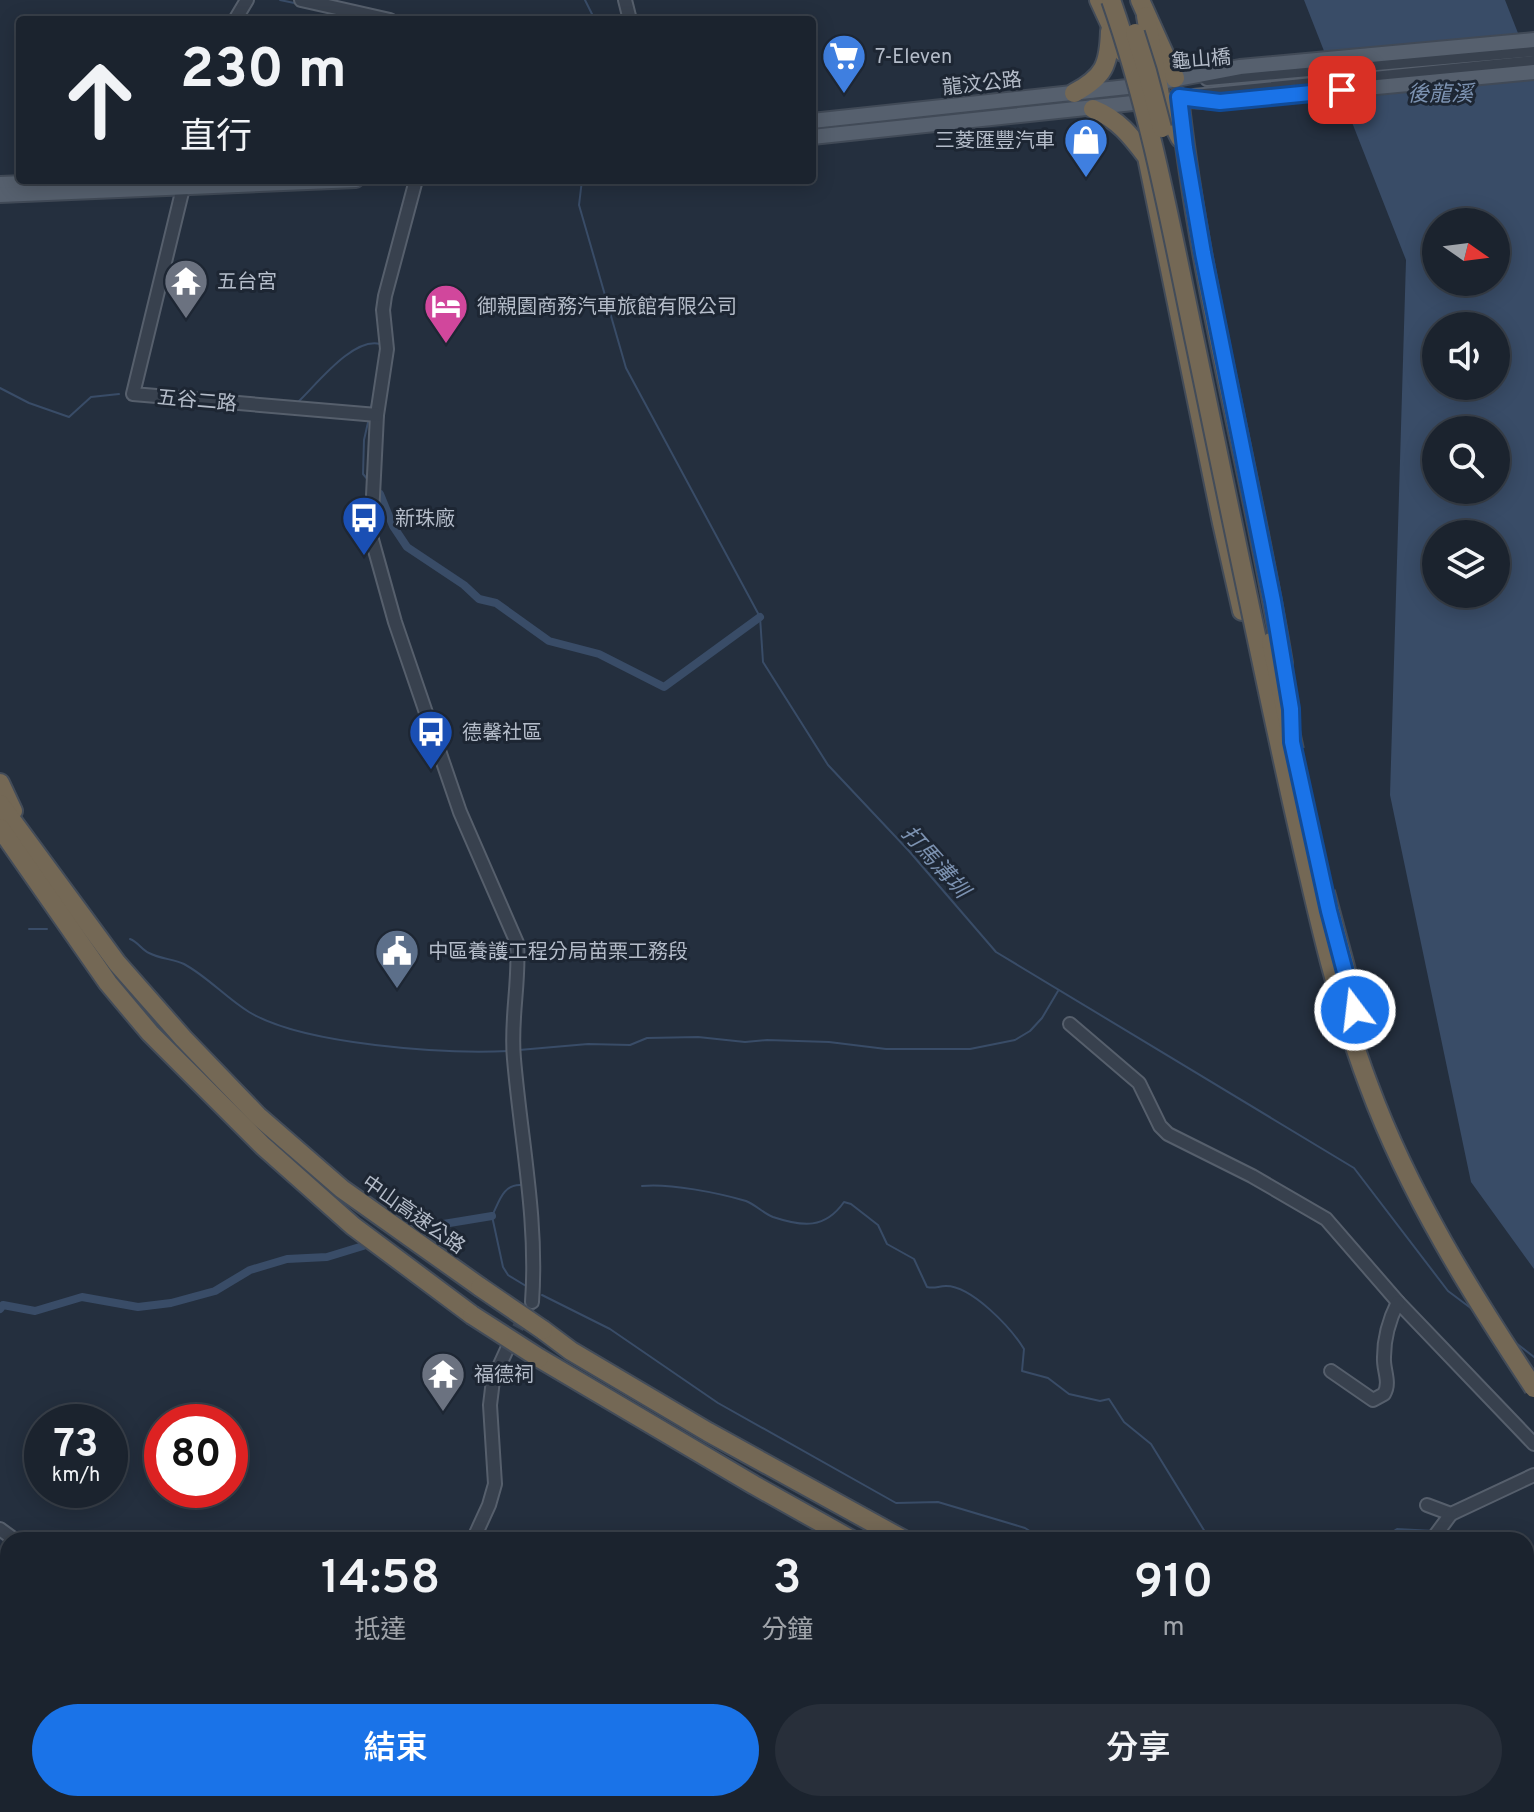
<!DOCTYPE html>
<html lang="zh-TW">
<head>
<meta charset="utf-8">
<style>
	:root { --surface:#1b232e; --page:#282f3a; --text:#f1f3f6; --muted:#a0a4aa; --line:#39404a; --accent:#1a73e8 }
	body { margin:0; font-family:Overpass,"Noto Sans TC",sans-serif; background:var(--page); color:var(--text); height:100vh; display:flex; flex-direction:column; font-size:30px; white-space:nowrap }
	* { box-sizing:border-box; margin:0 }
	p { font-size:26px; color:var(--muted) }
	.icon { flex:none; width:44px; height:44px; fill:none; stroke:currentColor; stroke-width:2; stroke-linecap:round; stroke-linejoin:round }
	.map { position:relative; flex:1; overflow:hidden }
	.sheet { position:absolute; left:0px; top:1532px; width:1534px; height:280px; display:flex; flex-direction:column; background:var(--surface); border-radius:24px 24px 0 0; box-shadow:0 4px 20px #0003,0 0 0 2px var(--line) }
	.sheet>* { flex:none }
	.guide { position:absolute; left:16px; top:16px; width:800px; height:168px; border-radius:8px; box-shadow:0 4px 20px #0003,0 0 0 2px var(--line); background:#1b232e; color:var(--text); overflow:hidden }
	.needle { width:52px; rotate:104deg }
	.fabs { position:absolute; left:1422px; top:208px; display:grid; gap:16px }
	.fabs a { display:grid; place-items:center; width:88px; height:88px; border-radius:50%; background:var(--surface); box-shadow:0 4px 20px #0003,0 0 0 2px var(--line); font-size:40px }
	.speed { position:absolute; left:24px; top:1404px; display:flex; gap:16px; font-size:40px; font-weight:700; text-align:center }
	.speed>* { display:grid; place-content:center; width:104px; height:104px; border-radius:50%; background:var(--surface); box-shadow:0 4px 20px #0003,0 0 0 2px var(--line); line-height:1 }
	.speed small { font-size:20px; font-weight:400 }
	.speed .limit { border:12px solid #d22; background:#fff; color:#111 }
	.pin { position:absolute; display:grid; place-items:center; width:68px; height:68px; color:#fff; margin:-34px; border-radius:16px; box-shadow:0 4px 12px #0006 }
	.me { position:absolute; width:88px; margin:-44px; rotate:345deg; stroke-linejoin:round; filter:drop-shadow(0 0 6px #0008) }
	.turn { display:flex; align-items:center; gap:28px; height:168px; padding:0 32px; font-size:36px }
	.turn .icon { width:104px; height:104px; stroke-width:2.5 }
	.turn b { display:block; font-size:56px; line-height:68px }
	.eta { display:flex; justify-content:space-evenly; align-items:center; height:136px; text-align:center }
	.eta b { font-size:48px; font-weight:600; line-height:56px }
	.action { display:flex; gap:16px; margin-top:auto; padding:16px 32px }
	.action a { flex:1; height:92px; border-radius:48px; background:var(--accent); color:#fff; font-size:32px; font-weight:600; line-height:92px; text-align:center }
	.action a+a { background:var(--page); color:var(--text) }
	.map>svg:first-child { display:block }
</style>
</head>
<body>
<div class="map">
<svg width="1534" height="1812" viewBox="0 0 1534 1812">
	<rect width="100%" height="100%" fill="#242f3e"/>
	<path fill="#394c67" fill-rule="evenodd" d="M1304,0H1505L1534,74V1269L1471,1182L1390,795L1406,260ZM1436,222H1496V282H1436ZM1436,326H1496V386H1436ZM1436,430H1496V490H1436ZM1436,534H1496V594H1436Z"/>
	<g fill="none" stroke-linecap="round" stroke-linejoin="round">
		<g stroke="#394c67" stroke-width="2">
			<path d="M280,0L299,4"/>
			<path d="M585,0L595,20"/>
			<path d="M582,180L579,205L626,368L760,617L763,662L828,765L909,851L996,952L1354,1168L1448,1291L1472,1309"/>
			<path d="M0,388L29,403L69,417L91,397L119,394"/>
			<path d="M298,402C317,384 353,337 380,344"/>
			<path d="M371,408L375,391"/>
			<path d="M369,418L364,440L363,474L369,481"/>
			<path d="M29,929H47"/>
			<path d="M130,939C138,942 142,950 149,953C160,959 174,959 184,964C208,977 226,998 249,1012C304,1045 444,1054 509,1051"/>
			<path d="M519,1050L588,1044L630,1045L647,1038L698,1037L745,1042L767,1040L829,1042L886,1049H970L1015,1040L1030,1031L1042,1018L1058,991"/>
			<path d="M521,1185C503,1184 499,1202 492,1216L503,1267L508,1275L526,1286"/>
			<path d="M642,1186C669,1183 719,1193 746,1201C756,1205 763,1213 773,1217C803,1227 825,1229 844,1202L851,1204L878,1225L887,1244L914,1259L927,1287C935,1289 938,1286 946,1286C972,1286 1011,1328 1024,1349L1022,1371L1048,1378L1069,1394L1100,1401L1109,1399L1124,1422L1151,1444L1210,1540"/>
			<path d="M542,1295L610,1329L718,1403L896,1503L938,1502L1025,1528L1044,1540"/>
			<path d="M1512,1340L1534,1357"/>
			<path d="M1444,1532L1455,1533L1457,1540"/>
			<path d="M1379,1540L1397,1529L1434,1531"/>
			<path d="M1526,1744L1534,1765"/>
		</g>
		<g stroke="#394c67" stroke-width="8">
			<path d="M380,494L393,526L407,547L464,585L479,599L496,603L549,641L599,654L664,687L760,617"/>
			<path d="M419,1228L492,1216"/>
			<path d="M0,1309L3,1305L35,1311L82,1297L138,1307L171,1303L215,1291L250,1270L287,1259L327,1257L363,1246"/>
		</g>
		<path stroke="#3a4453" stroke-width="12" stroke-dasharray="12 6" stroke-linecap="butt" d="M509,1344L532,1302"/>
		<g stroke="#565f6c" stroke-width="16">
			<g id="minor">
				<path d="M301,0L390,20"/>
				<path d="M625,0L630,20"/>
				<path d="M235,20L247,0"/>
				<path d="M1207,79L1534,50"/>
				<path d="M1194,96L1534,62"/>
				<path d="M416,180L385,296L383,310L387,349L377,415L371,536L395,622L460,812L517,943C520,982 510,1020 514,1059C521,1141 538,1220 532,1302"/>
				<path d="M183,188L133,394L377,415"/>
				<path d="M1070,1024L1139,1083L1160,1126L1168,1134L1252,1176L1326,1219L1398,1302L1534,1444"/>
				<path d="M1331,1371L1373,1400L1384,1394C1391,1382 1383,1370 1384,1357C1384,1338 1390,1318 1398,1302"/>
				<path d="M1427,1505L1451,1514L1534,1475"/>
				<path d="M0,1529L15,1540"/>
				<path d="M1434,1537L1451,1514"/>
				<path d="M473,1540L489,1505L495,1484L490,1405L493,1380L508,1347"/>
				<path d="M419,1804L444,1812"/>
				<path d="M343,1812L344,1804"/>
			</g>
		</g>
		<g stroke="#414a57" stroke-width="18">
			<g id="major">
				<path d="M1166,81L1240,67L1534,40"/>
				<path d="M1172,99L1220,102L1534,72"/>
				<path d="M812,121L1146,85"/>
				<path d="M812,137L1152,101"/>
				<path d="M0,184L95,180"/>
				<path d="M0,195L356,180"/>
			</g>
		</g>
		<g stroke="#434c59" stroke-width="22">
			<g id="highway">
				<path d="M1099,0L1123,52"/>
				<path d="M1140,0L1175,78"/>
				<path d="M1146,16L1161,101L1180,138"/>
				<path d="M1074,93C1104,77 1109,65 1110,31"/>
				<path d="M1179,97C1200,288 1252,474 1283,663"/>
				<path d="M1093,109C1118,119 1131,136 1147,157L1222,523L1242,611"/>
				<path d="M0,783L13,811"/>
				<path d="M0,804L117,963L183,1038L258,1116L342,1189L480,1287"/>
				<path d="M0,828L108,983L150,1033L263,1146L353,1226L472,1315"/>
				<path d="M543,1330L571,1351L708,1432L904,1540"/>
				<path d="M539,1358L754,1485L852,1540"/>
				<path d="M1268,1804L1277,1812"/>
				<path d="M1298,1804L1307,1812"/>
			</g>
		</g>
		<use href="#minor" stroke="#38414e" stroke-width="12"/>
		<use href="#major" stroke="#56606e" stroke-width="14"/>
		<use href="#highway" stroke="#746855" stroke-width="18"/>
		<g stroke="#434c59" stroke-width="22" stroke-linecap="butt">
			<g id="highway-bridge">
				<path d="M1111,0C1150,111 1171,227 1195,342C1227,496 1258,649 1292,802C1314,898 1334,994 1369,1086C1409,1194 1471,1293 1534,1388"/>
				<path d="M1135,33L1147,71L1162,128"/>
				<path d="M1271,642L1294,750"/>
				<path d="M1325,892L1362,1030"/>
				<path d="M480,1287L543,1330"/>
				<path d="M472,1315L539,1358"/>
			</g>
		</g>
		<use href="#highway-bridge" stroke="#746855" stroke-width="18"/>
	</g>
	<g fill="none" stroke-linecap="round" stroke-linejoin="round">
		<g stroke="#114b97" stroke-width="20">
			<path id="route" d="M1342,90L1220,102L1179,97L1185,148L1203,253L1273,601L1291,709L1292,742L1329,911L1355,1010"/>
		</g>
		<use href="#route" stroke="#1a73e8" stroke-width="14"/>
	</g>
	<defs>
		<g id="supermarket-pin" transform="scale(2.3)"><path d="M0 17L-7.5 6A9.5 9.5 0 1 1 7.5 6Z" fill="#3f7fe0" stroke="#1d2633"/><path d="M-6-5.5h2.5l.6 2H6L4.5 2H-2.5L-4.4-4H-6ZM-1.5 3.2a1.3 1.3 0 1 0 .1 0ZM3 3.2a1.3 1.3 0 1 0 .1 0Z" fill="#fff"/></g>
		<g id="shop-pin" transform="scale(2.3)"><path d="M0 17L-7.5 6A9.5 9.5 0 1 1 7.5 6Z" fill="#3f7fe0" stroke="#1d2633"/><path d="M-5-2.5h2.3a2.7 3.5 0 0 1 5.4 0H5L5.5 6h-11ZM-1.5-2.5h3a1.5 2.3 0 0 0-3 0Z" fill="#fff"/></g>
		<g id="temple-pin" transform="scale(2.3)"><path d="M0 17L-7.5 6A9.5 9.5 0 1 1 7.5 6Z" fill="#6b7280" stroke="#1d2633"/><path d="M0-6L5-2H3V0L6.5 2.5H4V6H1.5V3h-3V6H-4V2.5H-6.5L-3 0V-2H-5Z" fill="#fff"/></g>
		<g id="hotel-pin" transform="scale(2.3)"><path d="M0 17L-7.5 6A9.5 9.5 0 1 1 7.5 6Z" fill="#d1479c" stroke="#1d2633"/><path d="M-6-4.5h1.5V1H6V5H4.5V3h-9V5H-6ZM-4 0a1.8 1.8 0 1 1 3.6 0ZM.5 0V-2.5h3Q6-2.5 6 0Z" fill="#fff"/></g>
		<g id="bus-pin" transform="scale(2.3)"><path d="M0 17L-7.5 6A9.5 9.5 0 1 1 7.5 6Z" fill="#1a4fb4" stroke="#1d2633"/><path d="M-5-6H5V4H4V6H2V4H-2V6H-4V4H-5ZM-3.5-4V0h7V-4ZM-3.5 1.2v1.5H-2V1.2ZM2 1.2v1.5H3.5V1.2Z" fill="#fff"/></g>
		<g id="civic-pin" transform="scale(2.3)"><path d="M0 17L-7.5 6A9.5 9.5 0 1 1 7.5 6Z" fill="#5c6f8a" stroke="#1d2633"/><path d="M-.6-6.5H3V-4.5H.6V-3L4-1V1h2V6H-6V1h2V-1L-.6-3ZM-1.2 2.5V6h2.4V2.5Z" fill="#fff"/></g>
	</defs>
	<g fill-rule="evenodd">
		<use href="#supermarket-pin" x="844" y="56"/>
		<use href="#shop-pin" x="1086" y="140"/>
		<use href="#temple-pin" x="186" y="281"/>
		<use href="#hotel-pin" x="446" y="306"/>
		<use href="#bus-pin" x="364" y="518"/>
		<use href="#bus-pin" x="431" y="732"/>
		<use href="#civic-pin" x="397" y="951"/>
		<use href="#temple-pin" x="443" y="1374"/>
	</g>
	<g text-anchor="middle" stroke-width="6" stroke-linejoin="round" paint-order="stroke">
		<g font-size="20" fill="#b4bcc9" stroke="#1d2633" text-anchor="start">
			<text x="875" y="63">7-Eleven</text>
			<text x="1055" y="147" text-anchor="end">三菱匯豐汽車</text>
			<text x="217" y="288">五台宮</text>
			<text x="477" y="313">御親園商務汽車旅館有限公司</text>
			<text x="395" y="525">新珠廠</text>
			<text x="462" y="739">德馨社區</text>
			<text x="428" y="958">中區養護工程分局苗栗工務段</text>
			<text x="474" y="1381">福德祠</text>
		</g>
		<g font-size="20" fill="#b4bcc9" stroke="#1d2633">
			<text transform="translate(1201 59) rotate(-5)" y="7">龜山橋</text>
			<text transform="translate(982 83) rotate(-6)" y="7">龍汶公路</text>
			<text transform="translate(197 400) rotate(5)" y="7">五谷二路</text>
			<text transform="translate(414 1214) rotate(35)" y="7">中山高速公路</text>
		</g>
		<g font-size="22" font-style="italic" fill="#7c92b1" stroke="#1d2633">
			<text x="1440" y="101">後龍溪</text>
			<text transform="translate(936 861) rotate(48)" y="8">打馬溝圳</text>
		</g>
	</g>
</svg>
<div class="fabs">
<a><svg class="needle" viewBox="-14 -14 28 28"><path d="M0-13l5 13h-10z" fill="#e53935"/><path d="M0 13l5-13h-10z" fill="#a0a4aa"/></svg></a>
<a><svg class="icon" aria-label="sound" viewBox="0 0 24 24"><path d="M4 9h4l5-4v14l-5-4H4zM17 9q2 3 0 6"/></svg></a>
<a><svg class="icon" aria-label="search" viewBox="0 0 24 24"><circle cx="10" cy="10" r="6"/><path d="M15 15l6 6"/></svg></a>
<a><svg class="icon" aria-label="layers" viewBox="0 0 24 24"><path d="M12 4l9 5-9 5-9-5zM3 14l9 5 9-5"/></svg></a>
</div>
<div class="speed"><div>73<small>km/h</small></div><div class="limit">80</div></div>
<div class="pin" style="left:1342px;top:90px;background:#d93025"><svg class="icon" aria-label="arrive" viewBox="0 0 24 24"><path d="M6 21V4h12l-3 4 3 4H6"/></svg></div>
<svg class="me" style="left:1355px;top:1010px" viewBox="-20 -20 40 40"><circle r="17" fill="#1a73e8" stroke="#fff" stroke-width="3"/><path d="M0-11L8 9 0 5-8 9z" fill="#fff"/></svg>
<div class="guide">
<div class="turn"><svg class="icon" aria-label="ahead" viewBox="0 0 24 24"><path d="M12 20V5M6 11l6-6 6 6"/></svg><div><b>230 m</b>直行</div></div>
</div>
<section class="sheet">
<div class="eta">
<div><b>14:58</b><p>抵達</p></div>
<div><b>3</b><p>分鐘</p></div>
<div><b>910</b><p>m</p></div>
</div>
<div class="action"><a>結束</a><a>分享</a></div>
</section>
</div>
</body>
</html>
